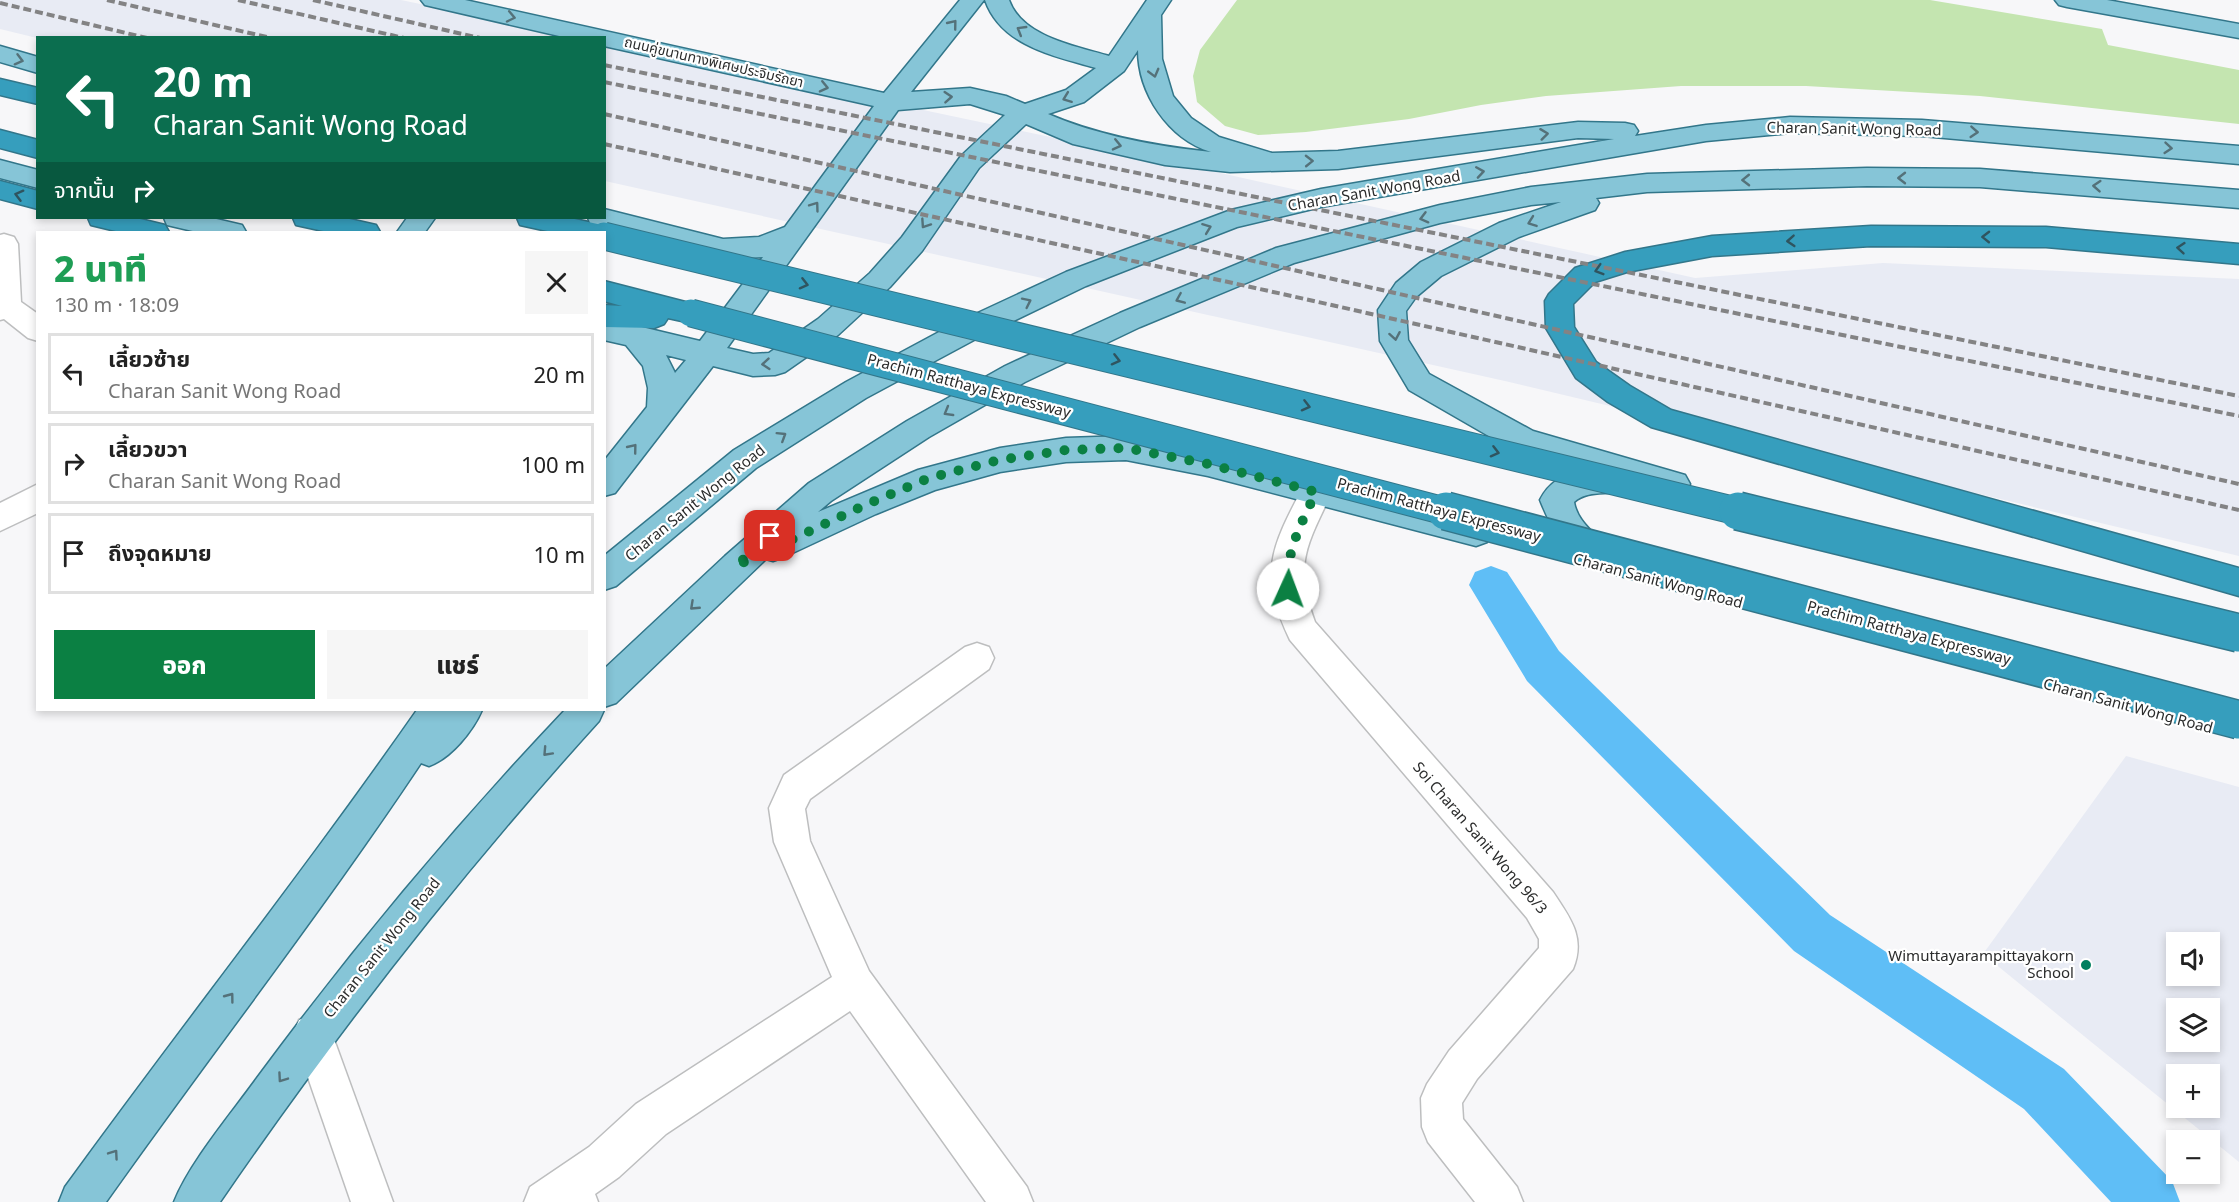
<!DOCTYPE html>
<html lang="th">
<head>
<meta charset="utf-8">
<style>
	:root { --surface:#fff; --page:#f6f6f6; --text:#222; --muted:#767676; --line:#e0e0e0; --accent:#0b8043 }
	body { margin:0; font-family:"Noto Sans","Noto Sans Thai",sans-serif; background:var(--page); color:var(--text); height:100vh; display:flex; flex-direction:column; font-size:22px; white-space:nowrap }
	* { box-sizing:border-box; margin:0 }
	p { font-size:20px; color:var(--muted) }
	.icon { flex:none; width:33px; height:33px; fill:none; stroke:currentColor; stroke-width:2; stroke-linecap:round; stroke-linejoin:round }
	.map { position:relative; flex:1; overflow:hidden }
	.panel { position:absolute; left:36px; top:231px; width:570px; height:480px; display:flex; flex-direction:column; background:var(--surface); border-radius:0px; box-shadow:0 3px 9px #0003 }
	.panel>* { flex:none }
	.banner { position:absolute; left:36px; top:36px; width:570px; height:183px; border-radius:0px; box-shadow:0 3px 9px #0003; background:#0b6e4f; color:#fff; overflow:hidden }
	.buttons { position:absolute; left:2166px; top:932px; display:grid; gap:12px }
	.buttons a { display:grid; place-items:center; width:54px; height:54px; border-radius:0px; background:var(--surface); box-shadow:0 3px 9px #0003; font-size:30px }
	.pin { position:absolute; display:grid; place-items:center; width:51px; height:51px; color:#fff; margin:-26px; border-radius:12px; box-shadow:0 3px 9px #0006 }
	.me { position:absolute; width:66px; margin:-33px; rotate:2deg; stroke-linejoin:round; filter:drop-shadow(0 0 4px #0008) }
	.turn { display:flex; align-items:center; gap:21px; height:126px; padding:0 18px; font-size:27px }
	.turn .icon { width:78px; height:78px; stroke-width:2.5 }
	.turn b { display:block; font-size:42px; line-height:51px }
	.then { display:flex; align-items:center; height:57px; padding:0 18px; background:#0003; gap:12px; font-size:22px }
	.round { display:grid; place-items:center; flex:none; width:63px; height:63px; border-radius:0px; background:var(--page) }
	.head { display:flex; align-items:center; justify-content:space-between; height:102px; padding:0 18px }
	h1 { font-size:36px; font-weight:800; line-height:45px; color:#1e9e55 }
	.button { display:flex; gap:12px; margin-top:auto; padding:12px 18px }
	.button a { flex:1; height:69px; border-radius:0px; background:var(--accent); color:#fff; font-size:24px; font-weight:800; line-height:69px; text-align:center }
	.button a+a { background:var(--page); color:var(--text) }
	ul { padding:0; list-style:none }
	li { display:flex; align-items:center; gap:18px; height:81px; margin:0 12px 9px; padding:0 6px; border:3px solid var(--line); border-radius:0px }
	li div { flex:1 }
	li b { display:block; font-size:22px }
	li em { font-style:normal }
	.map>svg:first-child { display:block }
</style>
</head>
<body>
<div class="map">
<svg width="2239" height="1202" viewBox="0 0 2239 1202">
	<rect width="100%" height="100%" fill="#f7f7f9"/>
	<g fill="#e8ebf4" fill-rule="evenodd">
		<path d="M0,0H401L579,37L37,38L0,29Z"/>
		<path d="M605,43L1198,168L1695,278L1883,263L2239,279V556L1505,381L605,181Z"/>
		<path d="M2126,756L2239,787V1162L1983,954ZM2176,942H2210V975H2176ZM2176,1008H2210V1041H2176ZM2176,1074H2210V1107H2176Z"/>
	</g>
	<path fill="#c4e5b0" d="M1237,0H1930L2102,29L2108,45L2239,70V124L1980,96L1806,86H1681L1546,96L1481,105L1409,119L1306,132L1258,135L1225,126L1197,102L1193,76L1200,50Z"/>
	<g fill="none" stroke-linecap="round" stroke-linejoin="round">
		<path fill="#5fbef6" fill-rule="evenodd" d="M1491,566L1507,572L1559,651L1830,915L2064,1069L2172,1181L2180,1202H2111L2024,1109L1794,951L1527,681L1469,585L1475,572Z"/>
		<g stroke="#bdbebf" stroke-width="3">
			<g id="minor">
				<path d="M4,234L14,237L18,244L21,302L38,314V341L28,338L4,319L0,320V235Z"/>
				<path d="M1316,479L1327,483L1332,492C1307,545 1293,564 1315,622L1553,892C1570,918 1586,937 1573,969L1477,1079L1462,1103L1463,1119L1517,1187L1523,1202H1475L1428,1142L1422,1127L1421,1098L1427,1084L1449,1051L1539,948V939L1527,918L1290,640C1257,571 1272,547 1305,483Z"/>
				<path d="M38,484V513L0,531V503Z"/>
				<path d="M977,643L989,647L994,658L989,669L810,799L805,809L810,841L869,971L1027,1187L1033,1202H986L850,1011L666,1134L619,1177L595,1194L598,1202H524L530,1187L589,1147L636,1104L832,977L774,842L769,808L784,775L965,647Z"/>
				<path d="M313,1014L327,1020L393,1202H351L293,1034L299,1020Z"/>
			</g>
		</g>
		<g stroke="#32768a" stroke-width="3">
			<g id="major">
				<path d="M421,0H465L884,93L960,0H984L911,92L970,88L1006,96L1025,104L1066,90L1096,68C1054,56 1001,46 985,0H1009C1022,37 1075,46 1109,56L1147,0H1171L1161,15L1162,59L1173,96L1191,118L1219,137L1272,153L1338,151L1578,122L1625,123L1634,125L1638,131L1635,136L1706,125L1790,117L1922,120L2239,146V164L1922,136L1790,133L1706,141L1595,160L1321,207L1237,227L1086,286L974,340L866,398L756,468L616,586L604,590V556L734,450L846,382L954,324L1066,272L1231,210L1321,189L1614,139L1578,138L1338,169L1230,172L1165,165L1073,144L1026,124L979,168L922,251L890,287L838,335L785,372L775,375L753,376L713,366L615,493L604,496V461L647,407L648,388L643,366L626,345L604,340V318L700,341L763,257L723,259L591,225L588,218H604V209L723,239L759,237L785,227L874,106L604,46V38H568L425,5ZM1138,50C1138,93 1168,139 1211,152C1155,146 1099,136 1048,114L1084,102L1124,71ZM970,104L1005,115L961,156L902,237L870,273L818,319L769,353L753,354L727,348L898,110ZM666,355L686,360L675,373Z"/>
				<path d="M2055,0H2107L2239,24V38L2067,7L2059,5Z"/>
				<path d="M0,46L38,57V73L0,62Z"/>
				<path d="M0,160L38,170V188L0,178Z"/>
				<path d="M1867,168L1980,169L2239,190V208L1980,187L1867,186L1647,192L1596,198L1599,203L1595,210L1519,237L1441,276L1416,297L1406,311L1408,340L1429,374L1533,431L1685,475L1690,484L1685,493L1674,497L1628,483L1625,490C1607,496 1589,489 1574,502C1578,526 1602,536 1612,557L1607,567C1572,579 1551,526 1540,500C1549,482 1562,476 1581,470L1513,450L1409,390L1380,341L1378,310L1396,283L1421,262L1499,223L1561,202L1531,205L1440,223L1294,263L1140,327L1025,382L929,437L831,501L818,512L918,470L1000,448L1066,438L1126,436L1208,452L1476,520L1487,524L1492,533L1487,542L1476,546L1208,476L1126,460L1066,462L1000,472L935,490L876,514L784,557L773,561L766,559L616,703L604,707V669L725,556L809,483L907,421L1005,366L1120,313L1276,248L1440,205L1531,187L1647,174Z"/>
				<path d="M164,218H212L242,225L246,232H197L167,225Z"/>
				<path d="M407,218H435L425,232H397Z"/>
				<path d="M417,710H482C473,731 451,758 429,766L421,763C321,913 210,1055 106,1202H59L65,1187C181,1027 304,872 417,710Z"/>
				<path d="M565,710H604L599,721C461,873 336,1033 220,1202H174C190,1162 231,1114 257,1078C352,949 455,826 565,710Z"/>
			</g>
		</g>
		<g stroke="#32768a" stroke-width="3">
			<g id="highway">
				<path d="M0,79L38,88V104L0,95Z"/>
				<path d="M0,130L38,140V158L0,148Z"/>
				<path d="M0,181L38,191V209L0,199Z"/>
				<path d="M88,218H136L165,225L169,232H120L91,225Z"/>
				<path d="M293,218H345L376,225L380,232H328L296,225Z"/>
				<path d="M517,218H570L602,225L606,232L604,234L552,232L520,225Z"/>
				<path d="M1871,226L2046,227L2239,244V264L2046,247L1871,246L1712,256L1627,272L1595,282L1573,304L1574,327L1596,362L1630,386L1671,410L2239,568V596L1651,427L1608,402L1576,378L1546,328L1545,301L1549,294L1575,268L1625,252L1712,236Z"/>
				<path d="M604,281L701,306L705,313L701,320L691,323L668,318L664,324L654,328L604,327V305L622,306L604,301Z"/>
			</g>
		</g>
		<use href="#minor" fill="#fff" fill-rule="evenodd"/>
		<use href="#major" fill="#86c5d7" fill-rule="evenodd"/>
		<use href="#highway" fill="#369ebd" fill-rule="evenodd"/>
		<g stroke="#838384" stroke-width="4" stroke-dasharray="8 4" stroke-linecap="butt">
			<path d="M107,0L271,38"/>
			<path d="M238,0L404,38"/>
			<path d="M313,0L480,38"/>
			<path d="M0,3L147,38"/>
			<path d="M604,65L2239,396"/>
			<path d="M604,82L2239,416"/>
			<path d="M604,114L2239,484"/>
			<path d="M604,144L1305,299L2239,510"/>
		</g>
		<g stroke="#32768a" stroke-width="29" stroke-linecap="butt">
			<g id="highway-bridge-far1">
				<path d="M604,236L1745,513"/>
				<path d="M691,313L1452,513"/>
			</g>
		</g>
		<g stroke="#32768a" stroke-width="40" stroke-linecap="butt">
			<g id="highway-bridge">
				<path d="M1446,511L2239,720"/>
				<path d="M1738,511L2239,633"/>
			</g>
		</g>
		<use href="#highway-bridge-far1" stroke="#369ebd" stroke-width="27"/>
		<use href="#highway-bridge" stroke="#369ebd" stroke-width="37"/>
	</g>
	<defs><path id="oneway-chevron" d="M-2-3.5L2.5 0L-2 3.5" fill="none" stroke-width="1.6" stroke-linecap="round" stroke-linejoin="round" transform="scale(1.5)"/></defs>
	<g stroke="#547179">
		<use href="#oneway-chevron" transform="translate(511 17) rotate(12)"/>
		<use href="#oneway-chevron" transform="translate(953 24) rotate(-51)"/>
		<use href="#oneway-chevron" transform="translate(1021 30) rotate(-149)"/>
		<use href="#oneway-chevron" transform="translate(19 60) rotate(15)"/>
		<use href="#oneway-chevron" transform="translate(1154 73) rotate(75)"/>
		<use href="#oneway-chevron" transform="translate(824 87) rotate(13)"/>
		<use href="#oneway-chevron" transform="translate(948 97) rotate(-4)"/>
		<use href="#oneway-chevron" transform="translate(1067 98) rotate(159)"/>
		<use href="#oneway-chevron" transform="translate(1974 132) rotate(4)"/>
		<use href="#oneway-chevron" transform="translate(1544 134) rotate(-7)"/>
		<use href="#oneway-chevron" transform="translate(1117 145) rotate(13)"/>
		<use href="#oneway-chevron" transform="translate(2168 148) rotate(5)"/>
		<use href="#oneway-chevron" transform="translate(1309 161) rotate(-1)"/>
		<use href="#oneway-chevron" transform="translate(1480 172) rotate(-9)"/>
		<use href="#oneway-chevron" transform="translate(1902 178) rotate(-180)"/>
		<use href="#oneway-chevron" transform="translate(1746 180) rotate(179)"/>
		<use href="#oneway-chevron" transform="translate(2097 186) rotate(-176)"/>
		<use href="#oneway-chevron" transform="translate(815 206) rotate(-54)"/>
		<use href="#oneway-chevron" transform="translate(1424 218) rotate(165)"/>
		<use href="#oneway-chevron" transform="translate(1532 222) rotate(160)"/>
		<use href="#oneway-chevron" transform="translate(925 224) rotate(124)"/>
		<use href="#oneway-chevron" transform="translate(1207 228) rotate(-21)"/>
		<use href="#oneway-chevron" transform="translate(1180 299) rotate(157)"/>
		<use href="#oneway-chevron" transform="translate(1027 302) rotate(-26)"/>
		<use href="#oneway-chevron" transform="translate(1395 336) rotate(80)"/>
		<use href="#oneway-chevron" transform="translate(766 364) rotate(175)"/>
		<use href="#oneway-chevron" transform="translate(948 412) rotate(150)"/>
		<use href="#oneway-chevron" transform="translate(782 436) rotate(-32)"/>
		<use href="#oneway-chevron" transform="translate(633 448) rotate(-51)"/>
		<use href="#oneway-chevron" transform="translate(694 606) rotate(137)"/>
		<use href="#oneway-chevron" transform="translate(547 752) rotate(133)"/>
		<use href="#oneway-chevron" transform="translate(230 997) rotate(-53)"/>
		<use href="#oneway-chevron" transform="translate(282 1078) rotate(125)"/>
		<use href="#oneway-chevron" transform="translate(114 1154) rotate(-55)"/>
	</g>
	<g stroke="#2f545f">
		<use href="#oneway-chevron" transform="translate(19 195) rotate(-165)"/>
		<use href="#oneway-chevron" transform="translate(1986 237) rotate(-179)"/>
		<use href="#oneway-chevron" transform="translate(1791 241) rotate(176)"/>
		<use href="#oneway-chevron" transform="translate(2181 248) rotate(-175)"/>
		<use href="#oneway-chevron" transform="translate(1599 270) rotate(163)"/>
		<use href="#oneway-chevron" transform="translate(804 284) rotate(14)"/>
		<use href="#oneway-chevron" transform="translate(1116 360) rotate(14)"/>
		<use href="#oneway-chevron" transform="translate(1306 406) rotate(14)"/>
		<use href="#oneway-chevron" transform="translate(1495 452) rotate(14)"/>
	</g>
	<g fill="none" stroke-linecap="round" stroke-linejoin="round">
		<path stroke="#0b8043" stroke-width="10" stroke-dasharray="0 18" d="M770,536L736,566L865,505L929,478L999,460L1066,450L1126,448L1208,464L1316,492C1301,524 1285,553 1288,589"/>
	</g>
	<circle fill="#007f5f" stroke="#fff" stroke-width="2" cx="2086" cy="965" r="6"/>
	<g text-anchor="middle" stroke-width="4.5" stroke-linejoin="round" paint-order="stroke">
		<g font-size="14" fill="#2b2c2c" stroke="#fff">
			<text transform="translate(714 62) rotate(13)" y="5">ถนนคู่ขนานทางพิเศษประจิมรัถยา</text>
		</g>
		<g font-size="15" fill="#2b2c2c" stroke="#fff">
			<text transform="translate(1854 129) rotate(1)" y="5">Charan Sanit Wong Road</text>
			<text transform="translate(1374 191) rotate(-10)" y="5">Charan Sanit Wong Road</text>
			<text transform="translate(969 386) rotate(15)" y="5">Prachim Ratthaya Expressway</text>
			<text transform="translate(695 503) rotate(-39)" y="5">Charan Sanit Wong Road</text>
			<text transform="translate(1439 510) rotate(15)" y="5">Prachim Ratthaya Expressway</text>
			<text transform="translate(1658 581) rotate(15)" y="5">Charan Sanit Wong Road</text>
			<text transform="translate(1909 633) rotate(15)" y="5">Prachim Ratthaya Expressway</text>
			<text transform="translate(2128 706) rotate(15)" y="5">Charan Sanit Wong Road</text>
			<text transform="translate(1480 838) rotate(49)" y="5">Soi Charan Sanit Wong 96/3</text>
			<text transform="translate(382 948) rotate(-51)" y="5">Charan Sanit Wong Road</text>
		</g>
		<g font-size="15" fill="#2b2c2c" stroke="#fff" text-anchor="end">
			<text x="2074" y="961">Wimuttayarampittayakorn<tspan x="2074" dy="17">School</tspan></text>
		</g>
	</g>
</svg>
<div class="buttons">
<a><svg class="icon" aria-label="sound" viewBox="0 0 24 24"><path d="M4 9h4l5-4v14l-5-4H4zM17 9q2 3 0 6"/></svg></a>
<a><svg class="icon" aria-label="layers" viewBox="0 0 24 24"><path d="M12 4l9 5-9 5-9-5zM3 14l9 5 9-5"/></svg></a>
<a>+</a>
<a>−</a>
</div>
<div class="pin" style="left:770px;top:536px;background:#d93025"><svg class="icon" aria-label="arrive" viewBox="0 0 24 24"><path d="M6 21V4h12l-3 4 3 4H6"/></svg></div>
<svg class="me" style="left:1288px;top:589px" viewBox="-20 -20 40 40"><circle r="19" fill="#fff"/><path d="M0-13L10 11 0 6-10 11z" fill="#0b8043"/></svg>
<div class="banner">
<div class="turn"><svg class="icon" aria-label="left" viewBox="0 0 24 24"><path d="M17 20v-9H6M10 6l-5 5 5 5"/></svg><div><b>20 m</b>Charan Sanit Wong Road</div></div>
<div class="then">จากนั้น<svg class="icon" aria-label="right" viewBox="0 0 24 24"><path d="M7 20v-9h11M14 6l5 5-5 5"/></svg></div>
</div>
<section class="panel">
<div class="head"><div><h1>2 นาที</h1><p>130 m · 18:09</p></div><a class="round"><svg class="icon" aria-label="close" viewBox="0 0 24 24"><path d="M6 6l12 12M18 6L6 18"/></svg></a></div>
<ul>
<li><svg class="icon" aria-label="left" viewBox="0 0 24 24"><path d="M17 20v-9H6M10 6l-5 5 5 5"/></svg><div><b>เลี้ยวซ้าย</b><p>Charan Sanit Wong Road</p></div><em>20 m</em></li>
<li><svg class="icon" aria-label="right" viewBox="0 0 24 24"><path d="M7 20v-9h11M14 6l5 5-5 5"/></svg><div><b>เลี้ยวขวา</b><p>Charan Sanit Wong Road</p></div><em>100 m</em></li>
<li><svg class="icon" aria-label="arrive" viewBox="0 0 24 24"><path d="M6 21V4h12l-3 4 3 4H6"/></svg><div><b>ถึงจุดหมาย</b></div><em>10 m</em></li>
</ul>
<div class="button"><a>ออก</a><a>แชร์</a></div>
</section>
</div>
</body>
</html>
